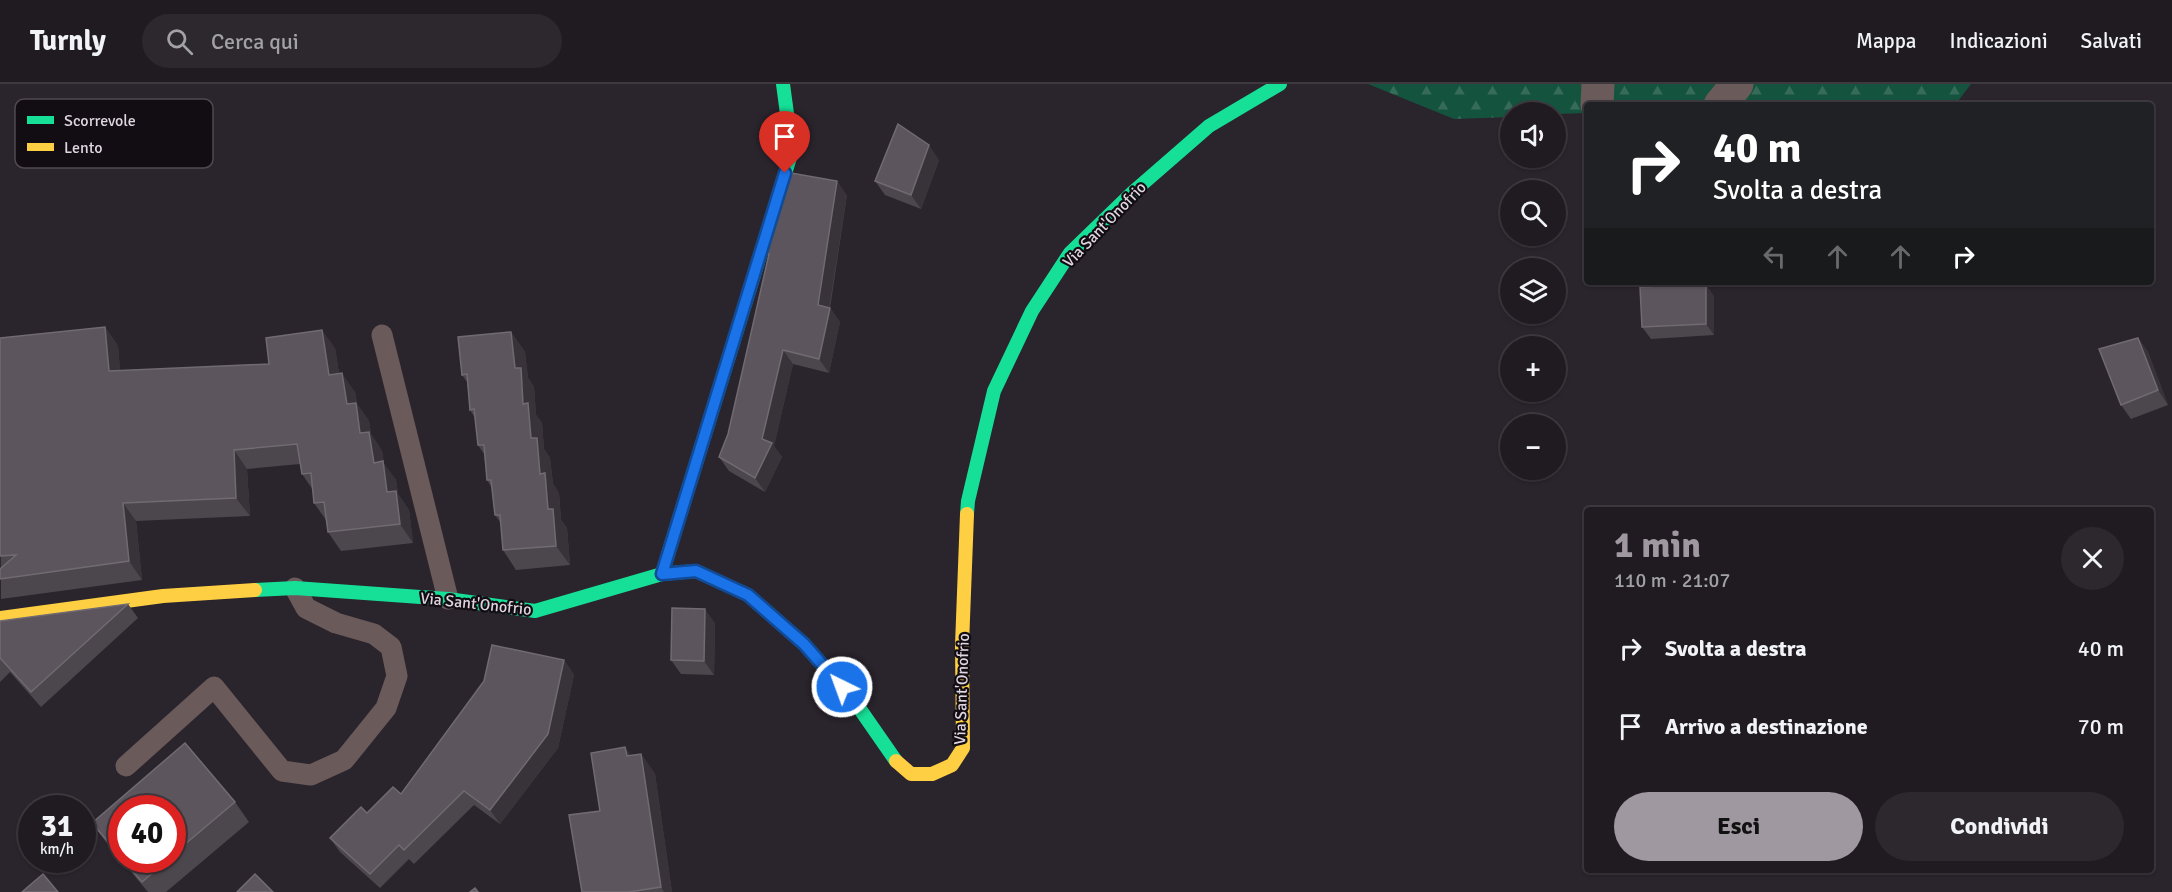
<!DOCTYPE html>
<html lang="it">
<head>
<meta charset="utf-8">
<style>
	:root { --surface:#201b21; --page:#2d282e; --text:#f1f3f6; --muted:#a2a1a5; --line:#3d393f; --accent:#a098a1 }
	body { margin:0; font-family:Signika,sans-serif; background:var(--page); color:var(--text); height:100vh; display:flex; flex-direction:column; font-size:22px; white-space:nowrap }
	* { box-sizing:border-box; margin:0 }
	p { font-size:20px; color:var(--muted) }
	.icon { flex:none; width:33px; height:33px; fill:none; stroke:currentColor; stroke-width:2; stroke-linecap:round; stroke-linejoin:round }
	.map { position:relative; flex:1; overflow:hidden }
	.side { position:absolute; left:1584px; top:423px; width:570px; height:366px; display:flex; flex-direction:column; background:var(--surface); border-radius:6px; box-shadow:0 2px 4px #0004,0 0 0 2px var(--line) }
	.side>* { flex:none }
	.hud { position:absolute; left:1584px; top:18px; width:570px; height:183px; border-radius:6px; box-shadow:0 2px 4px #0004,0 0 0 2px var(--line); background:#202124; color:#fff; overflow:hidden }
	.controls { position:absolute; left:1500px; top:18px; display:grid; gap:12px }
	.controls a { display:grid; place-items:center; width:66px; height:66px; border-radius:50%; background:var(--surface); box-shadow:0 2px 4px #0004,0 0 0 2px var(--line); font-size:30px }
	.speed { position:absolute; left:18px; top:711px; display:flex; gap:12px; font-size:30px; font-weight:700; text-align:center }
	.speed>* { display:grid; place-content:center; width:78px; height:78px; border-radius:50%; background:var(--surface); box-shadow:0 2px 4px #0004,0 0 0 2px var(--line); line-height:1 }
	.speed small { font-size:15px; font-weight:400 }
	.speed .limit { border:9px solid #d22; background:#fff; color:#111 }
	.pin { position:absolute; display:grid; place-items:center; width:51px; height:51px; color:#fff; margin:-62px -26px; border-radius:50% 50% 50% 0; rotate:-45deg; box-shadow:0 0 6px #0007 }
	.pin .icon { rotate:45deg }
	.me { position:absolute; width:66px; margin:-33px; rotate:318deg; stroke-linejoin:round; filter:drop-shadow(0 0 4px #0008) }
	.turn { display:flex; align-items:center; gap:21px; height:126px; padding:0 30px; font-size:27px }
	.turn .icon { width:78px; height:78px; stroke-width:2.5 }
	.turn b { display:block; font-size:42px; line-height:51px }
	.lanes { display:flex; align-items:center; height:57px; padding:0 30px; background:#0003; justify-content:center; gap:30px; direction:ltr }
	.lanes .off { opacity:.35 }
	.round { display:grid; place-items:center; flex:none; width:63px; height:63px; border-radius:32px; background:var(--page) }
	.overview { display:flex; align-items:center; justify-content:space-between; height:102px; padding:0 30px }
	h1 { font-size:36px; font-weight:700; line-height:45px; color:var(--accent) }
	.cta { display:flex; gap:12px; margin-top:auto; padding:12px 30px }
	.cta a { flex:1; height:69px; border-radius:36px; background:var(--accent); color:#111; font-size:24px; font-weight:700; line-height:69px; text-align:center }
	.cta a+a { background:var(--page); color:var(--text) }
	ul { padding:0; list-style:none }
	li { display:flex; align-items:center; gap:18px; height:78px; padding:0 30px }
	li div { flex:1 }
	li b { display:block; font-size:22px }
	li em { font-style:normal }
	header { display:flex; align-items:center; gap:36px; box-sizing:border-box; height:84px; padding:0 30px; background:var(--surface); border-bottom:2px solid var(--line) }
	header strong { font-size:28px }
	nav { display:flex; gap:33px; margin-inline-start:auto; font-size:21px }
	.search { width:420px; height:54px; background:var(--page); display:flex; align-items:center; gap:15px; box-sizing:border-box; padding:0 21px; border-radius:33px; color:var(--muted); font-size:22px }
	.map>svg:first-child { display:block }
</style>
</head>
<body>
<header>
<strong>Turnly</strong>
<div class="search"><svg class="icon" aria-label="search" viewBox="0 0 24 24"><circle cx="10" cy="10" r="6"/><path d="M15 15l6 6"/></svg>Cerca qui</div>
<nav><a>Mappa</a><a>Indicazioni</a><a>Salvati</a></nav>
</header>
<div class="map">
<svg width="2172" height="808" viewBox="0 0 2172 808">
	<defs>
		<pattern id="forest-firs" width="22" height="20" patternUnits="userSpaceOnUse" patternTransform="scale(1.5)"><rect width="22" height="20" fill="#14533d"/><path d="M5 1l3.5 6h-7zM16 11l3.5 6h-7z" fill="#366b59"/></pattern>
	</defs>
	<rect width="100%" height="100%" fill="#2a242c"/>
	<path fill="url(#forest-firs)" d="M1368,0H1971L1955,21H1587V29L1556,30V28H1510V33L1454,35Z"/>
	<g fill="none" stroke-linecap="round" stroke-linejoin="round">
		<g stroke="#6b5a5a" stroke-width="21">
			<path d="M382,251L448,515"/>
			<path d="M126,682L214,603L282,687L311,691L344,676L386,624L397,592L391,563L374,550L336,539L306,524L295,504"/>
		</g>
		<g stroke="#6b5a5a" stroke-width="33">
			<path d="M1597,21L1598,0"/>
			<path d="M1720,21L1737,0"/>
		</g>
		<g stroke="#16e098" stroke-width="14">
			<path d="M967,430L968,417L994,307L1032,227L1070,169L1132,109L1209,42L1280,0"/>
			<path d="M662,490L792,67L783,0"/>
			<path d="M255,506L295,504L448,515L535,527L662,490L696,487L748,511L804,560L855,618L896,677"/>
		</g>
		<g stroke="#ffcf43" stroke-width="14">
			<path d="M0,534L163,512L255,506"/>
			<path d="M896,677L911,690H932L952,681L963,664L962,561L967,430"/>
		</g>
	</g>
	<g fill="#4c464d" fill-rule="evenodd">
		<path d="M939,76L921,125L885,111L875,97Z"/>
		<path d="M847,111L830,224L840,238L829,289L793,280L774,362L782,373L765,408L729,387L719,373L728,350L768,173L766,170Z"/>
		<path d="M1714,212V251L1651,255L1642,243Z"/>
		<path d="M105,243L118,262L120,287L269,280L335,264L339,289L355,308L357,320L369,337L371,350L382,367L384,380L396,396L398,410L409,426L413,459L341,467L328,448L326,436L314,419L313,406L302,390L300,380L247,385L250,432L136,437L142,496L1,515L0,254Z"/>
		<path d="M511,248L525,268L528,294L534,303L536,331L542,339L544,365L550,374L553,400L559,409L561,436L567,444L570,481L516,486L503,466L501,439L495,431L492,404L487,396L484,370L478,361L475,334L470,326L467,298L462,291Z"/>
		<path d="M2138,254L2148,268L2168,321L2131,335L2121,321Z"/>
		<path d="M128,520L138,534L41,623L10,588L0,598V537Z"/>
		<path d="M715,539L714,591L681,590L671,576Z"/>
		<path d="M564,576L574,591L558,664L500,740L474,721L414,780L409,775L380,804L340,768L330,754L367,729L401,710Z"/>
		<path d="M185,659L235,718L249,738L166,808H148L106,758L92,739ZM122,724H172V776H122Z"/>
		<path d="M641,670L655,690L672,808H582L600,727L631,671Z"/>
	</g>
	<g fill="#383239">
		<path d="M929,61L939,76L921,125L911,111Z"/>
		<path d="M837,97L847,111L829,225L830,224L840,238L829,289L819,275L818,221Z"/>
		<path d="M1706,200L1714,212V251L1706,240Z"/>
		<path d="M105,243L118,262L122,306L109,287Z"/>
		<path d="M322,246L335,264L342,309L329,291Z"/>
		<path d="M511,248L525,268L528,294L534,303L536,331L542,339L544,365L550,374L553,400L559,409L561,436L567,444L570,481L556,462L515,284Z"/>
		<path d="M2138,254L2148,268L2168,321L2158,306Z"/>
		<path d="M783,266L793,280L774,362L782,373L765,408L755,394L762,355Z"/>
		<path d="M342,289L355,308L357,320L369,337L371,350L382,367L384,380L396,396L398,410L409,426L413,459L400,440L347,320Z"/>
		<path d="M234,366L247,385L250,432L236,414Z"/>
		<path d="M123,419L136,437L142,496L129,477Z"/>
		<path d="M705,525L715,539L714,591L704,577Z"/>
		<path d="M564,576L574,591L558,664L500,740L490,726Z"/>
		<path d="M625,663L639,682L627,672Z"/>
		<path d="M641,670L655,690L672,808H664L661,803Z"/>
	</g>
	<g fill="#5c555d" stroke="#706a71" stroke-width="1.5">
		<path d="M898,40L929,61L911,111L875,97Z"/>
		<path d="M791,89L837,97L818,221L830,224L819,275L783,266L762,355L772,359L755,394L719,373L728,350L769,170H766Z"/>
		<path d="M1706,200V240L1642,243L1640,203Z"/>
		<path d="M105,243L109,287L269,280L266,254L322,246L329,291L342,289L347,320L356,319L360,349L369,348L374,379L383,377L387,408L396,407L400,440L328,448L324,418L314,419L311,389L302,390L297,360L234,366L236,414L123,419L129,477L0,495V485L16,471L0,472V254Z"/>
		<path d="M511,248L515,284H521L523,320L528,319L531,354H537L540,390L545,389L548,425H553L556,462L503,466L500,431H495L491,396H487L484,361H478L474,325L470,326L467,290L462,291L458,253Z"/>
		<path d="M2138,254L2158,306L2121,321L2099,265Z"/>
		<path d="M128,520L31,608L0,574V537Z"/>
		<path d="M672,524L705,525L704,577L671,576Z"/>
		<path d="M492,561L564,576L548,650L490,726L464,707L404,766L399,761L370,790L330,754L361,723L367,729L393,703L401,710L484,597Z"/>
		<path d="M185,659L235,718L172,771V724H122V774L92,739Z"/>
		<path d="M625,663L627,672L641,670L661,803L629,808H582L569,731L600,727L591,669Z"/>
		<path d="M123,776H168L142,798Z"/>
		<path d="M43,790L58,808H22Z"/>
		<path d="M255,790L273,808H237Z"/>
		<path d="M475,804L478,808H470Z"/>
	</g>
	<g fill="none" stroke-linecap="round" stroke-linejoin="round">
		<g stroke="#114b97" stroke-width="15">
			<path id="route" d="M785,89L662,490L696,487L748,511L804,560L842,603"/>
		</g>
		<use href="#route" stroke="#1a73e8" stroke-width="10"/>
	</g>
	<g text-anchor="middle" stroke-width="4.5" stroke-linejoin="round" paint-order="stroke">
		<g font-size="16" fill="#dfd6e0" stroke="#120c13">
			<text transform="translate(1104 140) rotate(-46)" y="6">Via Sant'Onofrio</text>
			<text transform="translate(476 519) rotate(6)" y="6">Via Sant'Onofrio</text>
			<text transform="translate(961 605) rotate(-88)" y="6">Via Sant'Onofrio</text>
		</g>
	</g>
	<rect x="15" y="15" width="198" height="69" rx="9" fill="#120c13" stroke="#504950" stroke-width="1.5"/>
	<rect x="27" y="32" width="27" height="8" fill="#16e098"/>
	<rect x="27" y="59" width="27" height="8" fill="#ffcf43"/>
	<g font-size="16" fill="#dfd6e0">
		<text x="64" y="42">Scorrevole</text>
		<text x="64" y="69">Lento</text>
	</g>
</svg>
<div class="controls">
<a><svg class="icon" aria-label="sound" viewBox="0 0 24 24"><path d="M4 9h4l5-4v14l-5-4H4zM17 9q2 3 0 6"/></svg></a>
<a><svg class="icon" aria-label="search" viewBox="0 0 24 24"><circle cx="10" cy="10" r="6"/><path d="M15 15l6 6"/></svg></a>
<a><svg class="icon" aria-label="layers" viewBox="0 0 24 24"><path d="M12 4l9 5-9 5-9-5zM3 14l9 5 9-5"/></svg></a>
<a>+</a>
<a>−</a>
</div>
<div class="speed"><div>31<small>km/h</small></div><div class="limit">40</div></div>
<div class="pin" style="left:785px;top:89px;background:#d93025"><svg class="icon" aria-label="arrive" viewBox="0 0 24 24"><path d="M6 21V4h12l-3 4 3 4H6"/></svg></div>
<svg class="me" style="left:842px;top:603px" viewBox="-20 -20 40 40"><circle r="17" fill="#1a73e8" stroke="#fff" stroke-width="3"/><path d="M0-11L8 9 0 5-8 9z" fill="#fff"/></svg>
<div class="hud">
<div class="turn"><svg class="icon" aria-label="right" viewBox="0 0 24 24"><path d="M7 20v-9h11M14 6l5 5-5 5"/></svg><div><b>40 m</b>Svolta a destra</div></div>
<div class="lanes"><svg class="icon off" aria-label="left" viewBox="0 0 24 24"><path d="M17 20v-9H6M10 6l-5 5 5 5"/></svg><svg class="icon off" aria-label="ahead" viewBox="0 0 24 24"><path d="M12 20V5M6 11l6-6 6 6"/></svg><svg class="icon off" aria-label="ahead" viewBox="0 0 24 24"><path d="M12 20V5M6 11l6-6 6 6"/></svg><svg class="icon" aria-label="right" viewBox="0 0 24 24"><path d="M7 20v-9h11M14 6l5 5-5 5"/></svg></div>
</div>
<section class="side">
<div class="overview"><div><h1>1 min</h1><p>110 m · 21:07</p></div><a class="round"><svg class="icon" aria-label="close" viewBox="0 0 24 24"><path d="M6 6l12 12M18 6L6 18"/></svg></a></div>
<ul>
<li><svg class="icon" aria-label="right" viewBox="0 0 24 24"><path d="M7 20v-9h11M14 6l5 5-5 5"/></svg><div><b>Svolta a destra</b></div><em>40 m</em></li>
<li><svg class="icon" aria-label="arrive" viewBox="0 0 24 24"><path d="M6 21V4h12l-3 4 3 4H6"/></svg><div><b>Arrivo a destinazione</b></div><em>70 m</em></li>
</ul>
<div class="cta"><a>Esci</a><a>Condividi</a></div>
</section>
</div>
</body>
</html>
